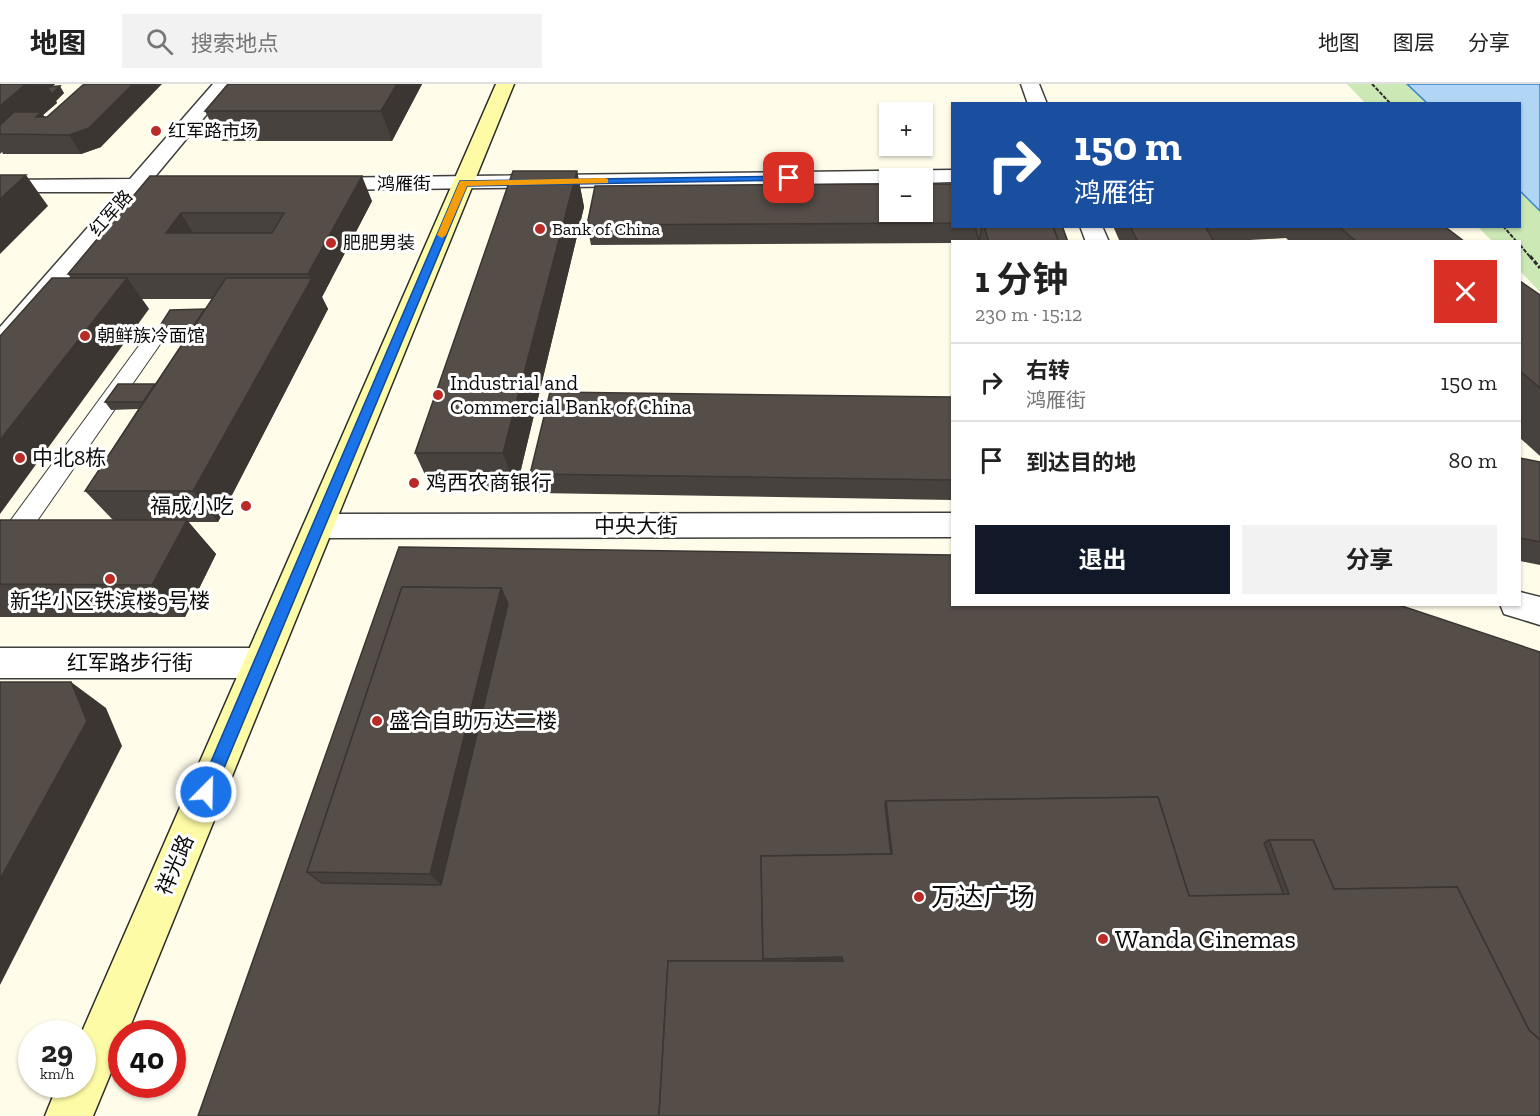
<!DOCTYPE html>
<html lang="zh">
<head>
<meta charset="utf-8">
<style>
	:root { --surface:#fff; --page:#f2f2f2; --text:#222; --muted:#767676; --line:#e0e0e0; --accent:#111827 }
	body { margin:0; font-family:"Zilla Slab","Noto Sans SC",serif; background:var(--page); color:var(--text); height:100vh; display:flex; flex-direction:column; font-size:22px; white-space:nowrap }
	* { box-sizing:border-box; margin:0 }
	p { font-size:20px; color:var(--muted) }
	.icon { flex:none; width:33px; height:33px; fill:none; stroke:currentColor; stroke-width:2; stroke-linecap:round; stroke-linejoin:round }
	.map { position:relative; flex:1; overflow:hidden }
	.side { position:absolute; left:951px; top:156px; width:570px; height:366px; display:flex; flex-direction:column; background:var(--surface); border-radius:0px; box-shadow:0 2px 4px #0004 }
	.side>* { flex:none }
	.banner { position:absolute; left:951px; top:18px; width:570px; height:126px; border-radius:0px; box-shadow:0 2px 4px #0004; background:#1a4fa0; color:#fff; overflow:hidden }
	.tools { position:absolute; left:879px; top:18px; display:grid; gap:12px }
	.tools a { display:grid; place-items:center; width:54px; height:54px; border-radius:0px; background:var(--surface); box-shadow:0 2px 4px #0004; font-size:30px }
	.speed { position:absolute; left:18px; top:936px; display:flex; gap:12px; font-size:30px; font-weight:700; text-align:center }
	.speed>* { display:grid; place-content:center; width:78px; height:78px; border-radius:50%; background:var(--surface); box-shadow:0 2px 4px #0004; line-height:1 }
	.speed small { font-size:15px; font-weight:400 }
	.speed .limit { border:9px solid #d22; background:#fff; color:#111 }
	.pin { position:absolute; display:grid; place-items:center; width:51px; height:51px; color:#fff; margin:-26px; border-radius:12px; box-shadow:0 3px 9px #0006 }
	.me { position:absolute; width:66px; margin:-33px; rotate:23deg; stroke-linejoin:round; filter:drop-shadow(0 0 4px #0008) }
	.turn { display:flex; align-items:center; gap:21px; height:126px; padding:0 24px; font-size:27px }
	.turn .icon { width:78px; height:78px; stroke-width:2.5 }
	.turn b { display:block; font-size:42px; line-height:51px }
	.round { display:grid; place-items:center; flex:none; width:63px; height:63px; border-radius:0px; background:var(--page) }
	.overview { display:flex; align-items:center; justify-content:space-between; height:102px; padding:0 24px }
	h1 { font-size:36px; font-weight:700; line-height:45px }
	.action { display:flex; gap:12px; margin-top:auto; padding:12px 24px }
	.action a { flex:1; height:69px; border-radius:0px; background:var(--accent); color:#fff; font-size:24px; font-weight:700; line-height:69px; text-align:center }
	.action a+a { background:var(--page); color:var(--text) }
	ul { padding:0; list-style:none }
	li { display:flex; align-items:center; gap:18px; height:78px; padding:0 24px; border-top:2px solid var(--line) }
	li div { flex:1 }
	li b { display:block; font-size:22px }
	li em { font-style:normal }
	header { display:flex; align-items:center; gap:36px; box-sizing:border-box; height:84px; padding:0 30px; background:var(--surface); border-bottom:2px solid var(--line) }
	header strong { font-size:28px }
	nav { display:flex; gap:33px; margin-inline-start:auto; font-size:21px }
	.search { width:420px; height:54px; background:var(--page); display:flex; align-items:center; gap:15px; box-sizing:border-box; padding:0 21px; border-radius:0px; color:var(--muted); font-size:22px }
	.map>svg:first-child { display:block }
</style>
</head>
<body>
<header>
<strong>地图</strong>
<div class="search"><svg class="icon" aria-label="search" viewBox="0 0 24 24"><circle cx="10" cy="10" r="6"/><path d="M15 15l6 6"/></svg>搜索地点</div>
<nav><a>地图</a><a>图层</a><a>分享</a></nav>
</header>
<div class="map">
<svg width="1540" height="1032" viewBox="0 0 1540 1032">
	<rect width="100%" height="100%" fill="#fffcea"/>
	<path fill="#cbe8b5" d="M1347,0H1540V208L1520,187V158L1492,157L1478,143L1520,142V20L1365,19Z"/>
	<path fill="#b0d5f5" stroke="#3884ca" stroke-width="1.5" d="M1407,0H1540V127L1520,107V20L1427,19Z"/>
	<g fill="none" stroke-linecap="round" stroke-linejoin="round">
		<g stroke="#3e3e3e" stroke-width="2">
			<path id="lane" d="M156,246L163,248L166,252L163,256L9,477L0,480V451L149,248Z"/>
		</g>
		<g stroke="#3e3e3e" stroke-width="3">
			<g id="street">
				<path d="M213,0H232L153,95L194,97L198,101L194,105L142,108L9,265L0,267V243L119,108H0V96L130,95Z"/>
				<path d="M1021,0H1039L1047,20H1028Z"/>
				<path d="M952,86V98L922,99V94H890V99L320,106L313,104L309,100L313,96L320,94Z"/>
				<path d="M1080,142H1102L1109,158H1086Z"/>
				<path d="M952,429V453L319,454L308,450L304,442L308,434L319,430Z"/>
				<path d="M1520,508L1540,513V541L1504,530L1500,520H1520Z"/>
				<path d="M0,564H261L273,568L278,579L273,590L261,594H0Z"/>
			</g>
		</g>
		<g stroke="#2d2d2d" stroke-width="3">
			<path id="secondary" d="M496,0H514L127,950H122V962L93,1032H45L58,1000H82L81,950Z"/>
		</g>
		<g stroke="#2d2d2d" stroke-width="2" stroke-dasharray="4 1.5" stroke-linecap="butt">
			<path d="M1372,0L1391,20"/>
			<path d="M1503,142L1517,158"/>
			<path d="M1520,161L1531,174"/>
		</g>
		<path stroke="#2d2d2d" stroke-width="3" stroke-dasharray="4.5 2" stroke-linecap="butt" d="M1530,172L1540,184"/>
		<use href="#lane" fill="#fff" fill-rule="evenodd"/>
		<use href="#street" fill="#fff" fill-rule="evenodd"/>
		<use href="#secondary" fill="#fefba6" fill-rule="evenodd"/>
	</g>
	<g fill="#48423e">
		<path d="M0,0H55L52,3L64,9L56,17L57,19L43,31L45,33L101,63L81,70H3L2,68L0,70Z"/>
		<path d="M422,0L392,57H220L205,27Z"/>
		<path d="M577,87L584,123L516,406H432L415,369Z"/>
		<path d="M150,92L372,117L322,213L328,225L218,438H188L216,470L185,533H0V436H113L85,407L138,325L111,326L105,318L155,300L185,255H161L156,248L205,225L212,215H142L149,225L71,194L68,190Z"/>
		<path d="M952,100V142H1063L1068,158H952V159L591,161L587,141Z"/>
		<path d="M1113,142H1444L1465,158H1290L1286,154L1214,158H1120Z"/>
		<path d="M1520,197L1540,211V372L1520,354Z"/>
		<path d="M952,313V416L537,409L530,390Z"/>
		<path d="M1520,374L1540,378V481L1520,477Z"/>
		<path d="M399,463L1540,568V1032H198Z"/>
	</g>
	<g fill="#3b3632">
		<path d="M26,0H55L49,5L60,2L64,9L56,17L57,19L43,31L54,47L0,50V22Z"/>
		<path d="M133,0H162L101,63L81,70L69,51Z"/>
		<path d="M397,0H422L392,57L381,27Z"/>
		<path d="M577,87L584,123L516,406L503,369Z"/>
		<path d="M26,91L48,122L0,170V115Z"/>
		<path d="M362,92L372,117L322,213L328,225L218,438L193,407L311,195L308,190Z"/>
		<path d="M181,129L196,154L166,149Z"/>
		<path d="M127,194L149,225L0,430V356Z"/>
		<path d="M187,436L216,470L185,533L152,501Z"/>
		<path d="M501,504L516,538L453,813L430,790Z"/>
		<path d="M71,598L106,624L122,662L0,901V795Z"/>
	</g>
	<g fill="#544d48" stroke="#3b3632" stroke-width="1.5" fill-rule="evenodd">
		<path d="M0,0H26L0,22Z"/>
		<path d="M84,0H133L89,44L69,51L0,50V41L14,28H41L36,33H47Z"/>
		<path d="M228,0H397L381,27H205Z"/>
		<path d="M60,2L52,10L47,3Z"/>
		<path d="M513,87H577L503,369H415Z"/>
		<path d="M0,91H26L0,115Z"/>
		<path d="M150,92H362L308,190H68ZM181,129H284L272,149H166Z"/>
		<path d="M890,100V128H922V100H952V139L587,141L595,102Z"/>
		<path d="M975,142H982L979,157Z"/>
		<path d="M984,142H1053L1059,158H989Z"/>
		<path d="M1053,142H1062L1068,158H1059Z"/>
		<path d="M1130,142H1205L1214,158H1138Z"/>
		<path d="M1338,142H1444L1465,158H1357Z"/>
		<path d="M52,194H127L0,356V252Z"/>
		<path d="M226,194H312L193,407H85Z"/>
		<path d="M1520,197L1540,211V304L1520,287Z"/>
		<path d="M205,225L190,247L156,248L170,226Z"/>
		<path d="M118,300H155L143,318H105Z"/>
		<path d="M550,308L952,313V396L530,390Z"/>
		<path d="M1520,374L1540,378V458L1520,454Z"/>
		<path d="M0,436H187L152,501L0,500Z"/>
		<path d="M399,463L952,471V520H1396L1540,568V956L1529,946L1457,803L1334,805L1313,756H1269L1264,759L1284,811L1189,812L1158,713L886,717L885,721L891,770L761,772L763,877H668L659,1032H198ZM402,503L501,504L508,520L441,801L322,799L307,788Z"/>
		<path d="M402,503L501,504L430,790L307,788Z"/>
		<path d="M0,598H71L87,637L0,795Z"/>
		<path d="M1158,713L1189,812L1289,810L1269,756H1313L1334,805L1457,803L1529,946L1540,956V1032H659L668,877H843L842,873L763,875L761,772L892,770L886,717Z"/>
		<path d="M841,875L842,877H795V876Z"/>
	</g>
	<path fill="#1a73e8" stroke="#114b97" stroke-width="1.5" d="M789,92H793V96L467,102L214,708L212,714L206,716L200,714L198,708L460,97Z"/>
	<path fill="#f59e0b" d="M605,94L608,95V99L467,102L446,151L442,154L437,151L460,97Z"/>
	<g fill="#b82b26" stroke="#fff" stroke-width="2">
		<circle cx="156" cy="47" r="6"/>
		<circle cx="540" cy="145" r="6"/>
		<circle cx="331" cy="159" r="6"/>
		<circle cx="85" cy="252" r="6"/>
		<circle cx="438" cy="311" r="6"/>
		<circle cx="20" cy="374" r="6"/>
		<circle cx="414" cy="399" r="6"/>
		<circle cx="246" cy="422" r="6"/>
		<circle cx="110" cy="495" r="6"/>
		<circle cx="377" cy="637" r="6"/>
		<circle cx="919" cy="813" r="6"/>
		<circle cx="1103" cy="855" r="6"/>
	</g>
	<g text-anchor="middle" stroke-width="6" stroke-linejoin="round" paint-order="stroke">
		<g font-size="18" fill="#0b0b0b" stroke="#fff" text-anchor="start">
			<text x="168" y="53">红军路市场</text>
			<text x="552" y="151">Bank of China</text>
			<text x="343" y="165">肥肥男装</text>
			<text x="97" y="258">朝鲜族冷面馆</text>
		</g>
		<g font-size="18" fill="#0b0b0b" stroke="#fff">
			<text x="404" y="106">鸿雁街</text>
			<text transform="translate(111 129) rotate(-49)" y="6">红军路</text>
		</g>
		<g font-size="21" fill="#0b0b0b" stroke="#fff" text-anchor="start">
			<text x="450" y="306">Industrial and<tspan x="450" dy="24">Commercial Bank of China</tspan></text>
			<text x="32" y="381">中北8栋</text>
			<text x="426" y="406">鸡西农商银行</text>
			<text x="234" y="429" text-anchor="end">福成小吃</text>
			<text x="110" y="524" text-anchor="middle">新华小区铁滨楼9号楼</text>
			<text x="389" y="644">盛合自助万达二楼</text>
		</g>
		<g font-size="21" fill="#0b0b0b" stroke="#fff">
			<text x="636" y="449">中央大街</text>
			<text x="130" y="586">红军路步行街</text>
			<text transform="translate(175 781) rotate(-67)" y="7">祥光路</text>
		</g>
		<g font-size="26" fill="#0b0b0b" stroke="#fff" text-anchor="start">
			<text x="931" y="822">万达广场</text>
			<text x="1115" y="864">Wanda Cinemas</text>
		</g>
	</g>
</svg>
<div class="tools">
<a>+</a>
<a>−</a>
</div>
<div class="speed"><div>29<small>km/h</small></div><div class="limit">40</div></div>
<div class="pin" style="left:789px;top:94px;background:#d93025"><svg class="icon" aria-label="arrive" viewBox="0 0 24 24"><path d="M6 21V4h12l-3 4 3 4H6"/></svg></div>
<svg class="me" style="left:206px;top:708px" viewBox="-20 -20 40 40"><circle r="17" fill="#1a73e8" stroke="#fff" stroke-width="3"/><path d="M0-11L8 9 0 5-8 9z" fill="#fff"/></svg>
<div class="banner">
<div class="turn"><svg class="icon" aria-label="right" viewBox="0 0 24 24"><path d="M7 20v-9h11M14 6l5 5-5 5"/></svg><div><b>150 m</b>鸿雁街</div></div>
</div>
<section class="side">
<div class="overview"><div><h1>1 分钟</h1><p>230 m · 15:12</p></div><a class="round" style="background:#d93025;color:#fff"><svg class="icon" aria-label="close" viewBox="0 0 24 24"><path d="M6 6l12 12M18 6L6 18"/></svg></a></div>
<ul>
<li><svg class="icon" aria-label="right" viewBox="0 0 24 24"><path d="M7 20v-9h11M14 6l5 5-5 5"/></svg><div><b>右转</b><p>鸿雁街</p></div><em>150 m</em></li>
<li><svg class="icon" aria-label="arrive" viewBox="0 0 24 24"><path d="M6 21V4h12l-3 4 3 4H6"/></svg><div><b>到达目的地</b></div><em>80 m</em></li>
</ul>
<div class="action"><a>退出</a><a>分享</a></div>
</section>
</div>
</body>
</html>
